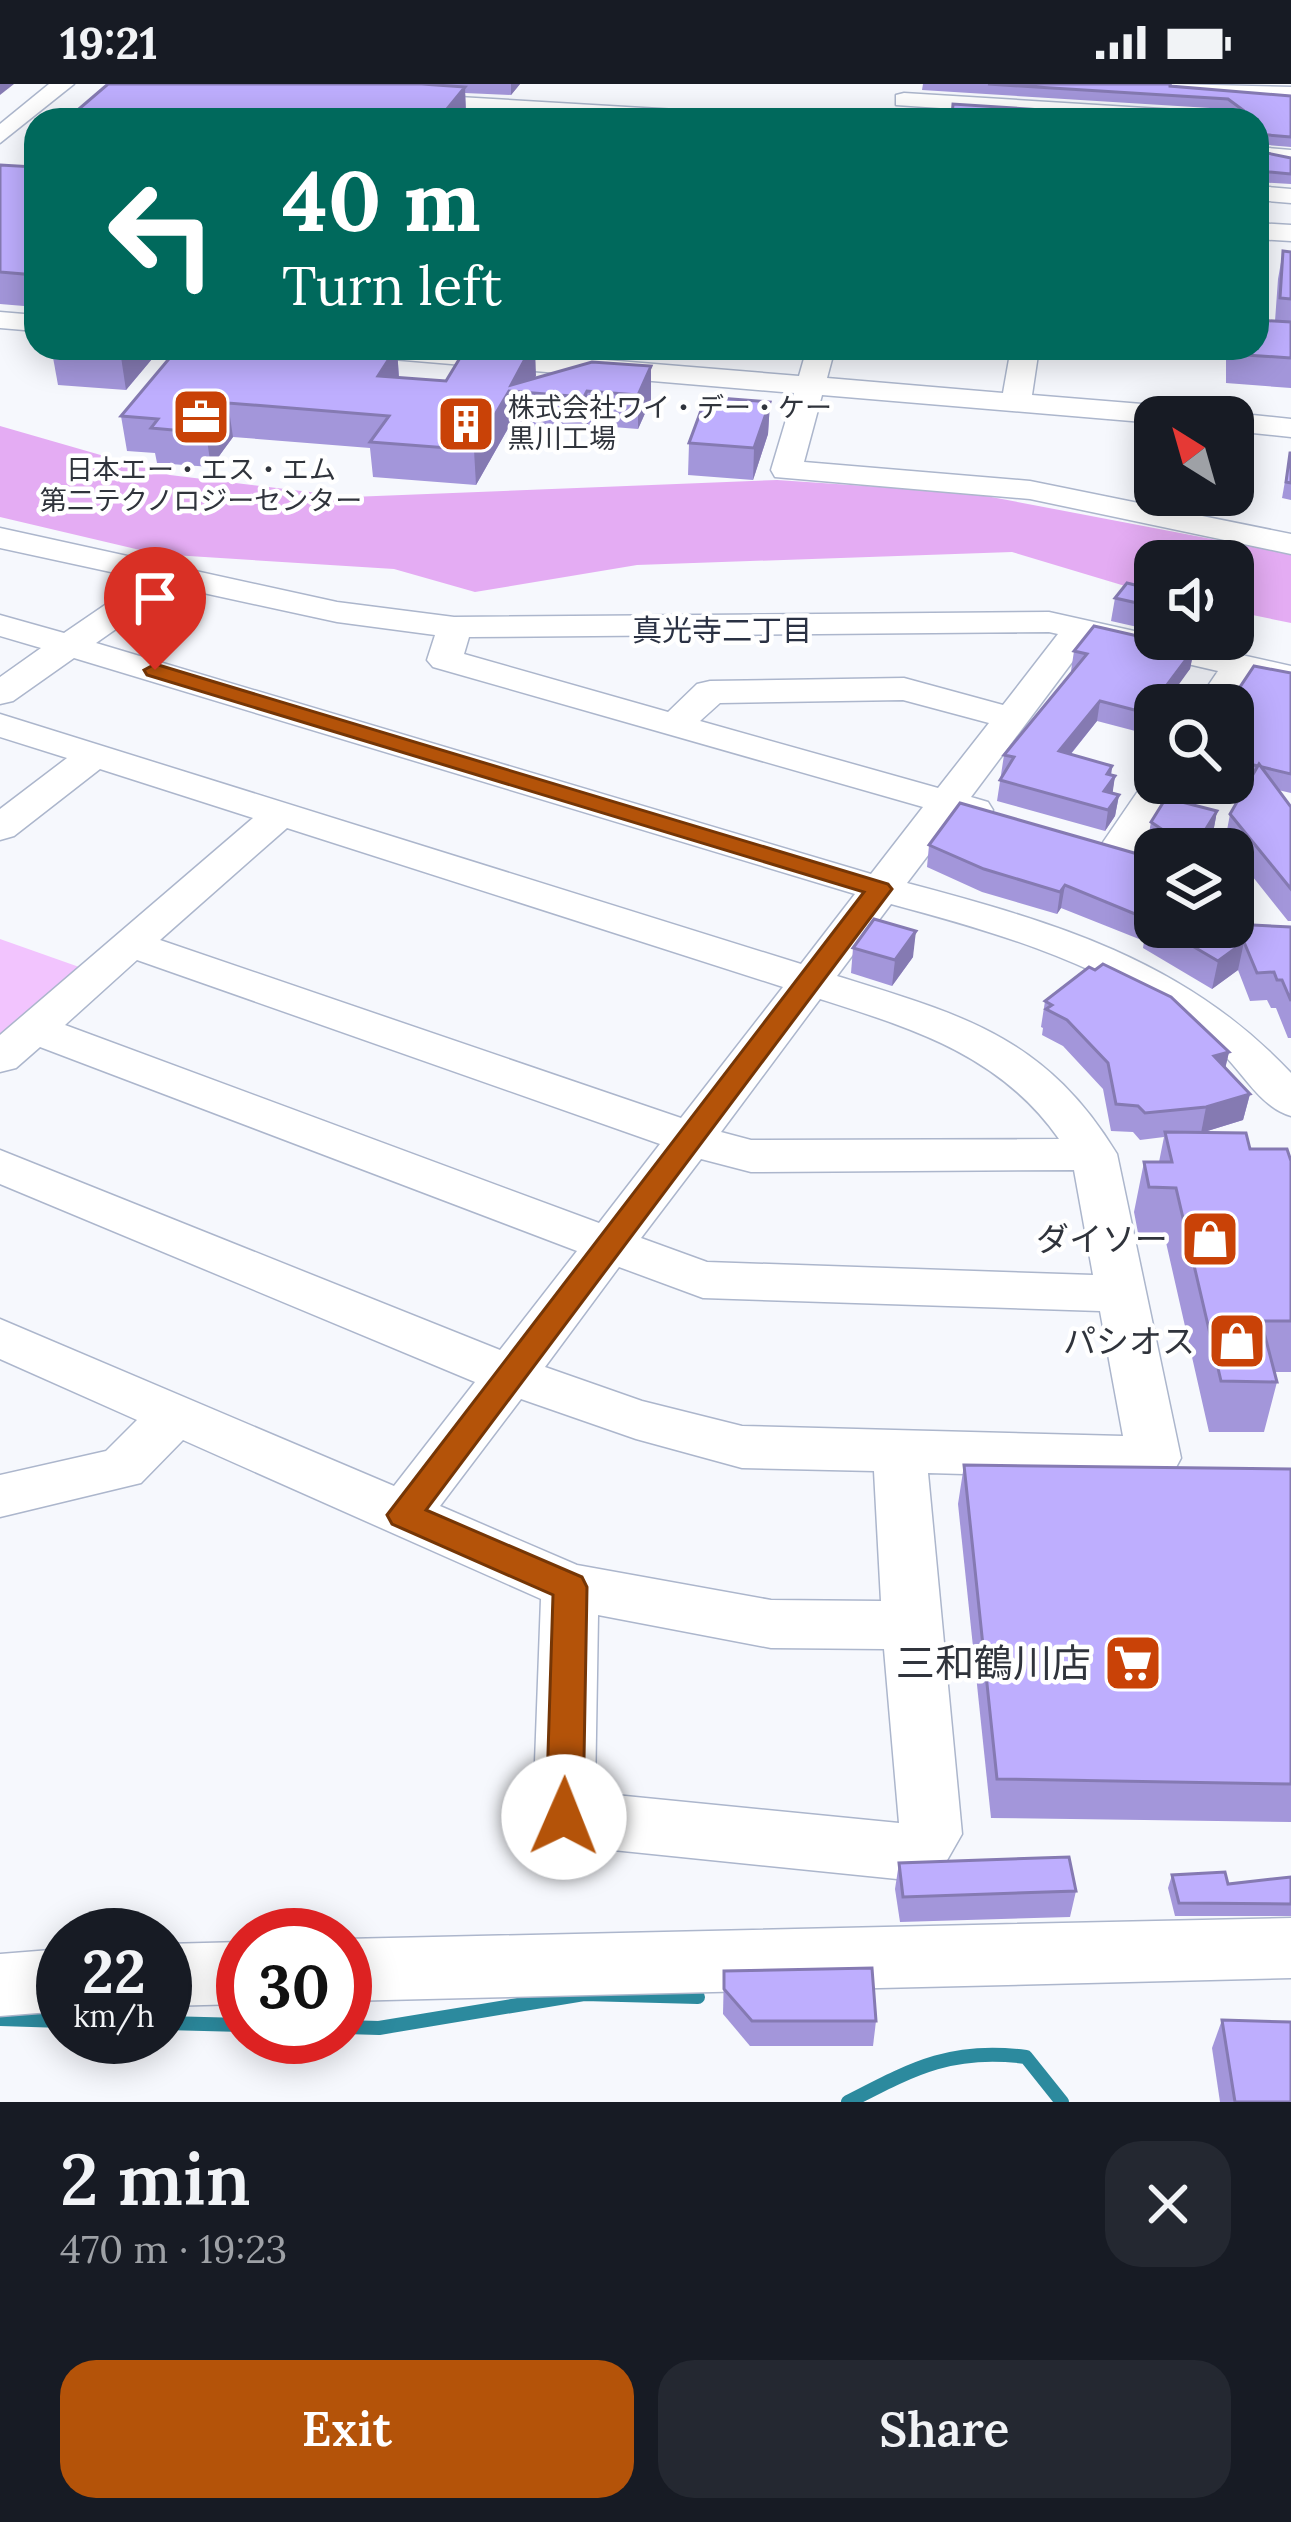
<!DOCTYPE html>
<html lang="en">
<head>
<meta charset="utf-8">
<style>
	:root { --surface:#171b24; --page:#242831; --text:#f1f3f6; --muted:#9ea1a6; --accent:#b45309 }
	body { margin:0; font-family:Lora,"Noto Sans JP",serif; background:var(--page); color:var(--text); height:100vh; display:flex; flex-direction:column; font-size:45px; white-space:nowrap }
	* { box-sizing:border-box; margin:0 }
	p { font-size:39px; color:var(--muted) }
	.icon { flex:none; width:66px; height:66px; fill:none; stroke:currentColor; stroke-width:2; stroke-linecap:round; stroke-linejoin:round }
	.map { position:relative; height:2018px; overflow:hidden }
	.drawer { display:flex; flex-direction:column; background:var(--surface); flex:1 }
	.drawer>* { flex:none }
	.banner { position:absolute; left:24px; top:24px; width:1245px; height:252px; border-radius:36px; box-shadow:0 6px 30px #0003; background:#00695c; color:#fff; overflow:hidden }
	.needle { width:78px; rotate:323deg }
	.buttons { position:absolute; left:1134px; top:312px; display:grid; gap:24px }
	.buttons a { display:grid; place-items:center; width:120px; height:120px; border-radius:24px; background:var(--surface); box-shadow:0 6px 30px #0003; font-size:60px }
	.speed { position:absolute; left:36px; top:1824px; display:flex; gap:24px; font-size:60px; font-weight:700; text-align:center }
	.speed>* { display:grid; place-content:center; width:156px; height:156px; border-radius:50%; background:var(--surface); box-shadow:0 6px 30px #0003; line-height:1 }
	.speed small { font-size:30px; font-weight:400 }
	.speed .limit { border:18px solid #d22; background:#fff; color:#111 }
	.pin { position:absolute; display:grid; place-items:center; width:102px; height:102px; color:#fff; margin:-123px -51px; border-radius:50% 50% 50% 0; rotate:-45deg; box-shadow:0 0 12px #0007 }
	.pin .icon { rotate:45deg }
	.me { position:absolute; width:132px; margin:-66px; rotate:1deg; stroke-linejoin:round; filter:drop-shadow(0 0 9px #0008) }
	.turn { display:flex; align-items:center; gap:42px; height:252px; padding:0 60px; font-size:54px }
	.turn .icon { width:156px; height:156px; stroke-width:2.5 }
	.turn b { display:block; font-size:84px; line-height:102px }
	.round { display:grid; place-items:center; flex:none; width:126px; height:126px; border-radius:36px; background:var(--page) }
	.head { display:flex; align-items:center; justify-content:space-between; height:204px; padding:0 60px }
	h1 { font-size:72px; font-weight:600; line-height:90px }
	.button { display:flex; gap:24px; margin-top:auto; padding:24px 60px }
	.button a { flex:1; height:138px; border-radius:36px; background:var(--accent); color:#fff; font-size:48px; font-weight:600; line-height:138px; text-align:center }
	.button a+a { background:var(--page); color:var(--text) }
	.status { display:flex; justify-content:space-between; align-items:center; height:84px; padding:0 60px; background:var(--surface); direction:ltr }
	.status svg { height:33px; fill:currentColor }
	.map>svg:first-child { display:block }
</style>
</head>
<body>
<div class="status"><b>19:21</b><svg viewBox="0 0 49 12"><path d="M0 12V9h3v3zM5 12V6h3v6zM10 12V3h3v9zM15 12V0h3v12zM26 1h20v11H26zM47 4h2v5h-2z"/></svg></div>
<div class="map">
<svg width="1291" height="2018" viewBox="0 0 1291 2018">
	<rect width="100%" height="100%" fill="#f6f8fd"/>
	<path fill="#f2c4fe" d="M0,855L82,884L0,953Z"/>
	<path fill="#e4acf3" d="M0,342L170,391L351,413L777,396L970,409L1291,470V539L1233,527V477H1155V511L1012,468L637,481L475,508L394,485L157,470L0,433Z"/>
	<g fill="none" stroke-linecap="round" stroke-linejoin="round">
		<g stroke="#2c8a9e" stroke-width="14">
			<path d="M0,1935L63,1937"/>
			<path d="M165,1939L243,1941"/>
			<path d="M345,1943L379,1944L584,1910L698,1913"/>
			<path d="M848,2018C912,1985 951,1963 1026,1973L1062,2018"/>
		</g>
		<g stroke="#acb6cc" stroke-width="3">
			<g id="minor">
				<path d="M49,0H74L0,59V40Z"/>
				<path d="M1172,0L1291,3V17L1180,11L1172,9Z"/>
				<path d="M904,9L1226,29L1237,36H1116L896,21V11Z"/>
				<path d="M408,10L728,29L739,36H613L400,22L397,17Z"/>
				<path d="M1257,63L1291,66V80L1257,77Z"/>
				<path d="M1257,102L1291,105V119L1257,116Z"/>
				<path d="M1257,139L1291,141V157L1257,155Z"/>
				<path d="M0,228L36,231V247L0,244Z"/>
				<path d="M343,264H459L799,292L807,264H835L827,294L1003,309L1011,264H1039L1032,311L1191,324L1206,333H1155V339L822,311L804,378L1030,397L1291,450V470L1030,415L775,393L771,386L794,309L357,272Z"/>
				<path d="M1233,329L1291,335V353L1233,347V333H1222Z"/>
				<path d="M0,444L337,518L454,533L1049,528L1291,582V604L1249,594L1231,621H1195L1218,587L1088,557L971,713L988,718L993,726L988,734L974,738L957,733L907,799C1053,838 1184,875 1291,989V1032C1262,1024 1245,992 1224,971C1210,957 1190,943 1173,932C1086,874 991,847 891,820L837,892C962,931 1045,952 1117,1070L1181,1374L1173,1389L1154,1395L928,1389L962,1750L942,1785L907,1796L564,1761L542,1752L533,1733L541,1515L183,1356L141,1399L0,1433V1391L106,1367L137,1336L0,1275V1235L394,1402L475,1298L0,1100V1066L500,1266L577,1167L40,963L16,984L0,988V951L253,734L100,685L14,752L0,756V725L67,674L0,653V630L801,880L855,810L74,574L13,617L0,620V593L41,564L0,552V531L64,549L143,495L0,464ZM176,503L337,538L435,551L427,576L433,583L923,723L871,790L96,559ZM1049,548L1058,550L1003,621L904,594L710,597L697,600L668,628L464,570L469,553ZM903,616L989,639L938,704L700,637L720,619ZM287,744L783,903L681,1034L160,856ZM137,876L660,1060L599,1139L65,941ZM820,915C914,945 1000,971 1059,1055L751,1056L721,1048ZM701,1075L751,1088L1074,1086L1093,1191L707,1178L641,1154ZM619,1183L703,1214L1100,1227L1123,1352L742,1342L642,1317L545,1283ZM521,1315L636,1355L742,1384L874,1387L881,1517L771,1516L577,1481L440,1422ZM598,1531L771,1564L884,1565L899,1739L595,1709Z"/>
				<path d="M1155,689V699H1181L1131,775H1103L1097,767L1149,691Z"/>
				<path d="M1291,1834V1894L345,1917V1855Z"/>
				<path d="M243,1858V1920L165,1922V1860Z"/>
				<path d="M63,1865V1927L0,1932V1870Z"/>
			</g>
		</g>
		<use href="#minor" fill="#fff" fill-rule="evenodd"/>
	</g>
	<g fill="#a396da">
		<path d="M108,0H520L511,11L465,9L466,31L462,36H66Z"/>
		<path d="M923,0H1170V2L1291,12V63L1257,60V36H951L953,20L1117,31H1235L1226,25L922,6Z"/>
		<path d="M36,61V223L0,220V81L34,83Z"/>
		<path d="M1257,67L1291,74V100L1257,98Z"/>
		<path d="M1283,167L1291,168V304L1226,299V264H1257L1275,237L1278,195Z"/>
		<path d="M56,264H156L157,269L126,306L58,301L52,268Z"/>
		<path d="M397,264L399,294L446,297L466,264H551L549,267L535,266L534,294L651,282V316L638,345L588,341L585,347L510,341L476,401L373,393L370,364L233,353L211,383L157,379L155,369L127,367L121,332L302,268Z"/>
		<path d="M770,318L768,350L753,396L688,391L689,359Z"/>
		<path d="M1290,369H1291V416L1282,414Z"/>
		<path d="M1155,506V547L1111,537L1115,514Z"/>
		<path d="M1194,565L1190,585L1155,621V633L1143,649L1097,637L1071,670L1112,682L1111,691L1115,692L1112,709L1119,711L1115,732L1105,747L997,717L1004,671L1073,587H1071L1074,567Z"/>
		<path d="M1291,589V709L1278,706L1291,723V837H1288L1233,768V765L1225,757L1230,730L1248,698L1233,695V621Z"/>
		<path d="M1217,727L1213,749L1203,765H1155L1147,760L1151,738Z"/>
		<path d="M929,761L1155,775V843H1291V954H1288L1276,924H1271L1267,916L1250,917L1238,886L1212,905L1143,864L1144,857L1061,824L1057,830L982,808L927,783Z"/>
		<path d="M853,864L913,873L892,902L851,889Z"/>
		<path d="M1045,917L1229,968L1225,984L1250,1010L1243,1036L1204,1048L1291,1077V1288H1275L1277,1298L1264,1348H1209L1165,1154H1139L1134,1128L1144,1078H1159L1164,1053L1140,1056L1133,1048L1111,1047L1103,1005L1063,962L1042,951L1043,944L1041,943Z"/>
		<path d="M964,1381L1291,1385V1738L991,1734L958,1420Z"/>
		<path d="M899,1779L1076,1807L1070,1833L900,1838L895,1805Z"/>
		<path d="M1172,1791L1228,1800L1291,1793V1832H1175L1168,1804Z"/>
		<path d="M724,1887L876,1937L873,1962H750L723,1930Z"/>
		<path d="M1222,1936L1291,2018H1220L1212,1964Z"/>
	</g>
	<g fill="#857ab2">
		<path d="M0,0H14L0,11Z"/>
		<path d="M511,0H520L511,11Z"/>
		<path d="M465,3L466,31L462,36H438Z"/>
		<path d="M128,264H156L157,269L126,306L121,273Z"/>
		<path d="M397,264L399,296L378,292Z"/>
		<path d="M531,264H535L536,292L526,308L511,301Z"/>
		<path d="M651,282V316L638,345V311Z"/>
		<path d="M509,307L510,341L476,401L474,366Z"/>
		<path d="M587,307L588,341L585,347L584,313Z"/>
		<path d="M770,318L768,350L753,396L754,364Z"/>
		<path d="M228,319L233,353L211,383L206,349Z"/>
		<path d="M1194,565L1190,585L1164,621H1155V633L1143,649L1146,629Z"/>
		<path d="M1100,617L1097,637L1056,688L1059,667Z"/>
		<path d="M1112,682L1110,700L1115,692L1112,713L1104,724L1107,690Z"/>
		<path d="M1119,711L1115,732L1105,747L1108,726Z"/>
		<path d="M1217,727L1213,749L1203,765H1181Z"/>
		<path d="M1065,801L1061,824L1057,830L1060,808Z"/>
		<path d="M916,847L913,873L892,902L895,876Z"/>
		<path d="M1244,858L1238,886L1212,905L1218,877Z"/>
		<path d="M1229,968L1223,994L1214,972Z"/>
		<path d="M1250,1010L1243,1036L1201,1049L1206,1023Z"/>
	</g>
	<g fill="#beaefe" stroke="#857ab2" stroke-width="3">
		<path d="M108,0H422L465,3L438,36H66Z"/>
		<path d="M988,0H1170V2L1291,12V53L1257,50V36H1025L952,32L953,20L1117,31H1239L1243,26L1228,15Z"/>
		<path d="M36,61V191L0,188V81L34,83V63Z"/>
		<path d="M1257,67L1291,74V90L1259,87L1257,91Z"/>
		<path d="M1283,167L1291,168V215L1280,214Z"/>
		<path d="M1257,236L1291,238V274L1231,270V264H1257Z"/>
		<path d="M56,264H128L121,273L52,268Z"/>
		<path d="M178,264H243L302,268L305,264H396L378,292L446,297L466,264H531L511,301L592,278L651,282L638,311L587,307L584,313L509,307L474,366L370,358L389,332L228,319L206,349L151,344L158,335L121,332Z"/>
		<path d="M706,313L770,318L754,364L689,359Z"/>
		<path d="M1290,369H1291V399L1286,398Z"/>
		<path d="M1127,499L1155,506V523L1115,514Z"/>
		<path d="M1094,542L1194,565L1146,629L1100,617L1059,667L1112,682L1107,690L1115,692L1104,707L1119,711L1108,726L1000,696L1014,673L1004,671L1087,570L1074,567Z"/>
		<path d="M1254,582L1291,589V690L1233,676V621H1228Z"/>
		<path d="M1259,680L1291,723V805L1230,730Z"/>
		<path d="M1166,714L1217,727L1204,748L1181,765H1163V746L1151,738Z"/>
		<path d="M960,719L1155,775V784L1150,788L1155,790V835L1152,837L1065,801L1060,808L984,785L929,761Z"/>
		<path d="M874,835L916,847L895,876L853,864Z"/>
		<path d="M1233,840L1291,843V917L1282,896H1277L1274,888L1257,889L1244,858L1218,877L1160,843H1233Z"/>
		<path d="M1103,880L1171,913L1229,968L1214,972L1250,1010L1206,1023L1145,1029L1138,1022L1116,1020L1108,979L1067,936L1046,925L1052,921L1045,917L1089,883L1095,886Z"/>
		<path d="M1165,1048L1246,1049L1250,1065H1287L1291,1077V1237H1261L1277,1298L1221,1297L1176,1104L1149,1103L1144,1078H1172Z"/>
		<path d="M964,1381L1291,1385V1700L997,1695Z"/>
		<path d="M1069,1773L1076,1807L903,1813L899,1779Z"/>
		<path d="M1225,1788L1228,1800L1291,1793V1820L1179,1819L1172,1791Z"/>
		<path d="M872,1884L876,1937H752L724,1905V1887Z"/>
		<path d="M1222,1936L1291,1938V2018H1235Z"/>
	</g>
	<path fill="#b45309" stroke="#753606" stroke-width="3" d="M155,580L888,800L892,805L426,1426L582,1493L587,1503L583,1733L577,1745L564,1750L551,1745L546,1733L553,1511L392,1440L387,1431L864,808L147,591L144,586Z"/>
	<defs>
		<g id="office-square" transform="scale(3)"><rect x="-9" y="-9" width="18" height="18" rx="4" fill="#c94207" stroke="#fff"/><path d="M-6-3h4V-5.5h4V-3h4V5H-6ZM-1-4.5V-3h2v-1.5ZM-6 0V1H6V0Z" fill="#fff"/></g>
		<g id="building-square" transform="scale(3)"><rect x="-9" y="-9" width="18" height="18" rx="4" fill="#c94207" stroke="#fff"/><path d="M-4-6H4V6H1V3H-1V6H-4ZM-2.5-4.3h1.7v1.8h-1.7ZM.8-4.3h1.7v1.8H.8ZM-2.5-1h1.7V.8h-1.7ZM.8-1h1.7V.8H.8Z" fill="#fff"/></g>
		<g id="shop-square" transform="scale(3)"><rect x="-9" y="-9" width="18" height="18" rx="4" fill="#c94207" stroke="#fff"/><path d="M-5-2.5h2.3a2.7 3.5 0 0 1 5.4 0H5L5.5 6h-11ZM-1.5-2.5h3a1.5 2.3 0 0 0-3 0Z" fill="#fff"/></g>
		<g id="supermarket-square" transform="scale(3)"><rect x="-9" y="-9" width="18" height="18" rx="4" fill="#c94207" stroke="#fff"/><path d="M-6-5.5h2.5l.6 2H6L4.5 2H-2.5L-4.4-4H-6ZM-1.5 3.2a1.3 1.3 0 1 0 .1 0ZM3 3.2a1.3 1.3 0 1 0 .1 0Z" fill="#fff"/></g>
	</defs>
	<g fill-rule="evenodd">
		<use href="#office-square" x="201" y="333"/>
		<use href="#building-square" x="466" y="340"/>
		<use href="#shop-square" x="1210" y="1155"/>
		<use href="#shop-square" x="1237" y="1257"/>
		<use href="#supermarket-square" x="1133" y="1579"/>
	</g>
	<g text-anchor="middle" stroke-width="9" stroke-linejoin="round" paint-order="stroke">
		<g font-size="27" fill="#30343c" stroke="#fff" text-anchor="start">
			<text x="508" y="333">株式会社ワイ・デー・ケー<tspan x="508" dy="31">黒川工場</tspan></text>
			<text x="201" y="395" text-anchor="middle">日本エー・エス・エム<tspan x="201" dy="31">第二テクノロジーセンター</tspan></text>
		</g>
		<g font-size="30" fill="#2a3143" stroke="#fff">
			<text x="722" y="557">真光寺二丁目</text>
		</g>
		<g font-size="33" fill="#30343c" stroke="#fff" text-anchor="end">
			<text x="1168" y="1167">ダイソー</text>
			<text x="1195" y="1269">パシオス</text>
		</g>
		<g font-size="39" fill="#30343c" stroke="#fff" text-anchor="end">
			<text x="1091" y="1593">三和鶴川店</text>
		</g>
	</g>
</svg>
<div class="buttons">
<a><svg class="needle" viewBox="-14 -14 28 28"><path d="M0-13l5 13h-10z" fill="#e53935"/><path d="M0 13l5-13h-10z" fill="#9ea1a6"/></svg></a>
<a><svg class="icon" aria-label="sound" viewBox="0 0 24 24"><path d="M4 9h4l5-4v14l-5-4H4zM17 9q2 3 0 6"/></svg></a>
<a><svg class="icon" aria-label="search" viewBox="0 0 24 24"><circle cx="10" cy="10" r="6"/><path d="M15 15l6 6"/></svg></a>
<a><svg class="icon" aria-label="layers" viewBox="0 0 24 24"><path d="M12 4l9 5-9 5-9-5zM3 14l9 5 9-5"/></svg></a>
</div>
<div class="speed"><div>22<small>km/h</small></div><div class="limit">30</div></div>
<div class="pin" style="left:155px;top:586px;background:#d93025"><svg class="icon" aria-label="arrive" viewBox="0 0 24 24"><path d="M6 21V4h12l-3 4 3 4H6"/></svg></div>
<svg class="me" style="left:564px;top:1733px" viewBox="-20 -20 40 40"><circle r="19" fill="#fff"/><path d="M0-13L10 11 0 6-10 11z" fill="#b45309"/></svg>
<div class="banner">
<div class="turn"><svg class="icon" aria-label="left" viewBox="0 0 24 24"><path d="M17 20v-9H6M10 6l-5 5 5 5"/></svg><div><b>40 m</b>Turn left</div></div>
</div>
</div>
<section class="drawer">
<div class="head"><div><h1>2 min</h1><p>470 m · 19:23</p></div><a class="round"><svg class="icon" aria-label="close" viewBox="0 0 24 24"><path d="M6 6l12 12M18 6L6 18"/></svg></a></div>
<div class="button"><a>Exit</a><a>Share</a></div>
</section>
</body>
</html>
